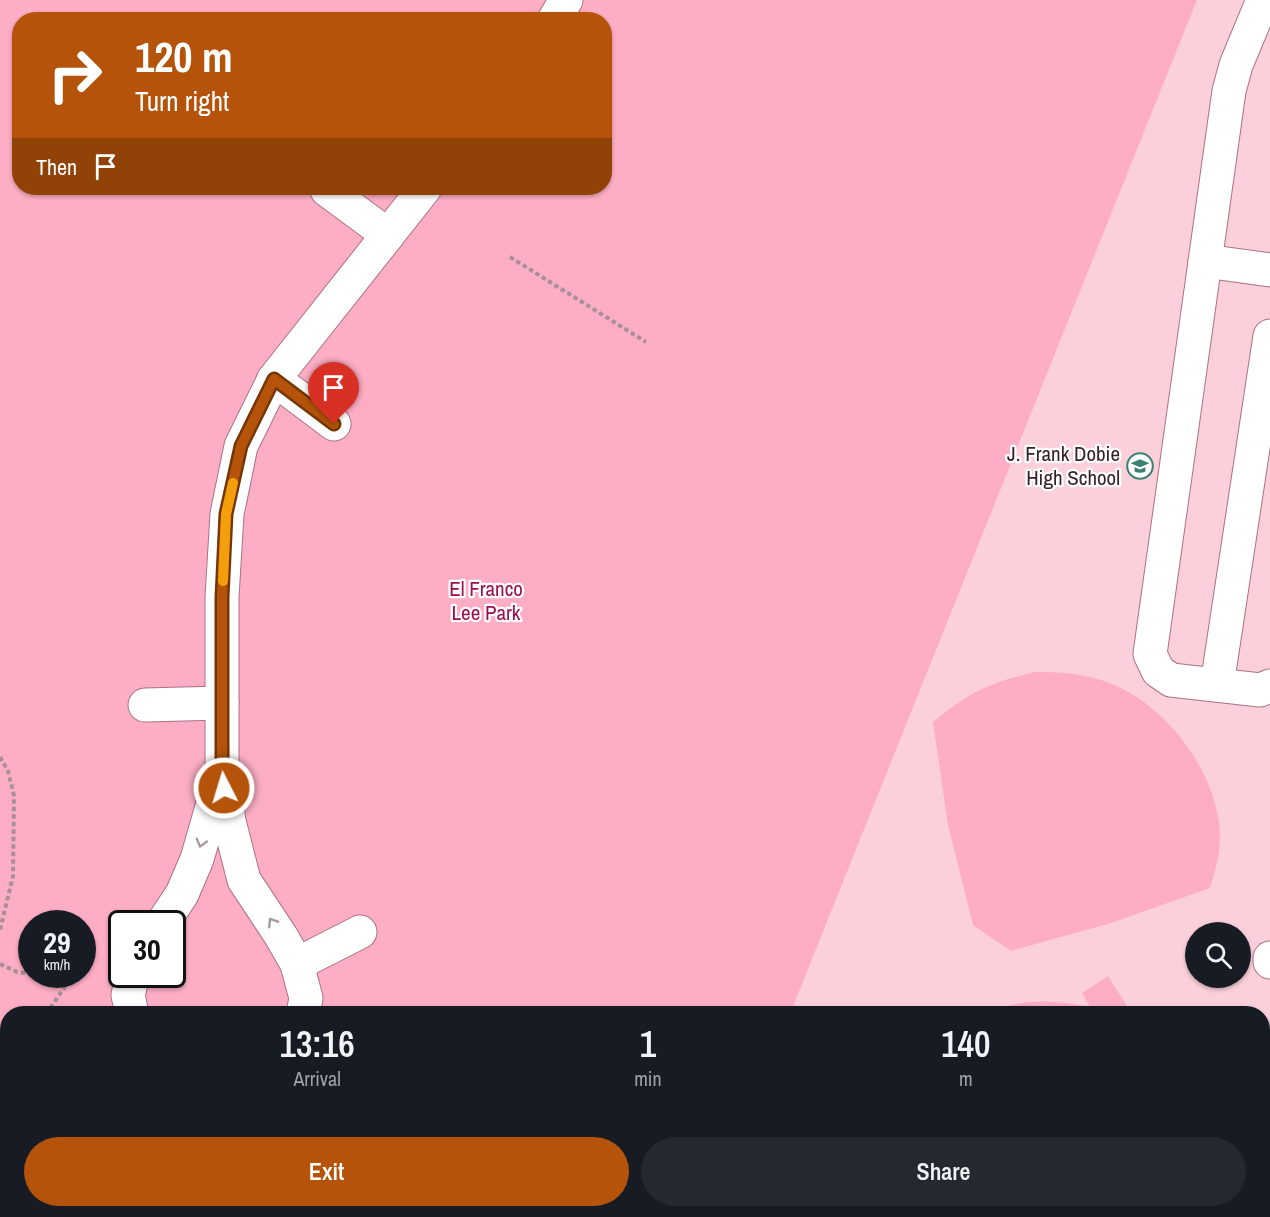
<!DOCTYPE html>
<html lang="en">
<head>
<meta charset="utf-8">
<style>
	:root { --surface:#171b24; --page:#242831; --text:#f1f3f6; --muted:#9ea1a6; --accent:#b45309 }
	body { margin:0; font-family:"Archivo Narrow",sans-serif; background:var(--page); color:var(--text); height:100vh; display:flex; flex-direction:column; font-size:22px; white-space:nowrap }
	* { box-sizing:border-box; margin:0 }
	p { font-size:20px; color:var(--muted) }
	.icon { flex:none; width:33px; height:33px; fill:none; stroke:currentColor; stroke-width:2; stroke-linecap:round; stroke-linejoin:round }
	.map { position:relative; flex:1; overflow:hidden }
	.sheet { position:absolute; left:0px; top:1006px; width:1270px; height:212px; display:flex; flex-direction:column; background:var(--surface); border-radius:24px 24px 0 0; box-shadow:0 2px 4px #0004 }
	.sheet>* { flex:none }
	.hud { position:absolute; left:12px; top:12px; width:600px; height:183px; border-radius:24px; box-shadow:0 2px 4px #0004; background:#b45309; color:#fff; overflow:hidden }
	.controls { position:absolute; left:1185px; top:922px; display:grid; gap:12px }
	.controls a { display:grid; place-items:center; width:66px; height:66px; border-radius:50%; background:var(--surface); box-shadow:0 2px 4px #0004; font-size:30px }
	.speed { position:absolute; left:18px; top:910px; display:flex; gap:12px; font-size:30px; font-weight:700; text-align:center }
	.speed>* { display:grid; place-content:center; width:78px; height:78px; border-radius:50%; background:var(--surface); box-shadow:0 2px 4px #0004; line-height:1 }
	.speed small { font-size:15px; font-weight:400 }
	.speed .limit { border:3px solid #111; border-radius:9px; background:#fff; color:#111 }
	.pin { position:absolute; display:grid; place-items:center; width:51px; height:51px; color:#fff; margin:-62px -26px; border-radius:50% 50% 50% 0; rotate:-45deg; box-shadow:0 0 6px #0007 }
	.pin .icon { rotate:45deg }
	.me { position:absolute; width:66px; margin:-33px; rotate:355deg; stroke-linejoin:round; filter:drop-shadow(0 0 4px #0008) }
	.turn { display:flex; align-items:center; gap:21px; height:126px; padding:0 24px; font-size:27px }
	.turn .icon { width:78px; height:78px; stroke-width:2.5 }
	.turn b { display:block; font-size:42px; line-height:51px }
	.then { display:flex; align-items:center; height:57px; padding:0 24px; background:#0003; gap:12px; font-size:22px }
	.eta { display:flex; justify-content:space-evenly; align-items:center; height:102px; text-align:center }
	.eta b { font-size:36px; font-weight:600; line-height:42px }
	.primary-button { display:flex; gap:12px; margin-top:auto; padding:12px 24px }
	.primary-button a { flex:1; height:69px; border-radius:36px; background:var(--accent); color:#fff; font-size:24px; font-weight:600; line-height:69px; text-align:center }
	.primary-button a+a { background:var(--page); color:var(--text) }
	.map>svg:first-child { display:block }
</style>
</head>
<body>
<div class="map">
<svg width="1270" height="1217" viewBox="0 0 1270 1217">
	<rect width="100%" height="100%" fill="#f9dfe5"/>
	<path fill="#fcd0db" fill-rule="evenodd" d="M1197,0H1270V1217H709L712,1210H1263V1014H790ZM1196,933H1240V978H1196Z"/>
	<g fill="#fdaec4" fill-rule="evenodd">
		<path d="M0,0H1197L790,1014H8V1210L712,1211L709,1217H0ZM20,20H604V188H20ZM32,924H82V975H32ZM122,924H172V975H122Z"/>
		<path d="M1035,672C1060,672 1083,673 1107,682C1166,703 1220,775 1220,838C1220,855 1215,872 1210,888L1111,923L1011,951L973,925L948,825L933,722C970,692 989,683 1035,672Z"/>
		<path d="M1108,976L1132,1014H987C1018,997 1057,1000 1090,1007L1082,993Z"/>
		<path d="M837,1210L886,1211L890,1217H826Z"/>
		<path d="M1195,1211L1199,1217H983L979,1211Z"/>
	</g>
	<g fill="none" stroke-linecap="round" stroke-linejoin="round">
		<g stroke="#ab7182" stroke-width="35">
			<g id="minor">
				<path d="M1263,0L1236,65L1229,91L1150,654L1158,671L1171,680L1260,690L1270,686"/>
				<path d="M554,20L566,0"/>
				<path d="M327,190L388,235"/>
				<path d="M1205,261L1270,270"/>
				<path d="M274,379L334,424"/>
				<path d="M1217,685L1270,336"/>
				<path d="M145,705L222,703"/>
				<path d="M222,772V597L227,514L241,446L274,379L425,188"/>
				<path d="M162,924L182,894L197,859L222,772L229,821L244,880L281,936L297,964L306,998L303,1014"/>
				<path d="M1270,958V962"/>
				<path d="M297,964L360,932"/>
				<path d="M132,1014L128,995L133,975"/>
			</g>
		</g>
		<g stroke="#a99096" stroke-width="4" stroke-dasharray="4.5 3" stroke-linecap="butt">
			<path d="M510,257L646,342"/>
			<path d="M0,757L8,771L14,796L13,876L0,930"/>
			<path d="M0,964L17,972L32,974"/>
			<path d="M46,1014L73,975"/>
			<path d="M0,1038L8,1036"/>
			<path d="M0,1070L8,1085"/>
			<path d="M87,1210L91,1217"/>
		</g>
		<use href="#minor" stroke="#fff" stroke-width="33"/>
	</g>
	<defs><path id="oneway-chevron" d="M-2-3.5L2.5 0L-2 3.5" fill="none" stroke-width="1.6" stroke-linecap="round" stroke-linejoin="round" transform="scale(1.5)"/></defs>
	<g stroke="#a59b9e">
		<use href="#oneway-chevron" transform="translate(201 843) rotate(106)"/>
		<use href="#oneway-chevron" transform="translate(272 922) rotate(-123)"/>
	</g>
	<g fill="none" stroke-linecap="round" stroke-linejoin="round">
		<g stroke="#753606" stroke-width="15">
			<path id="route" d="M224,788L222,772V597L226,514L241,446L274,379L334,424"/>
		</g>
		<use href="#route" stroke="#b45309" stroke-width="10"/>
		<path stroke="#f59e0b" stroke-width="10" d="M223,581L226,514L233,483"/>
	</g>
	<defs>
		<g id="school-ring" transform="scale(1.35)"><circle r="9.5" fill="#fff" stroke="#3c8074" stroke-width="1.5"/><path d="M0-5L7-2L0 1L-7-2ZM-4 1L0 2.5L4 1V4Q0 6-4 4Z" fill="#3c8074"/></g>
	</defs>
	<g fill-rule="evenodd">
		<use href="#school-ring" x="1140" y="466"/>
	</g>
	<g text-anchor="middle" stroke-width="4.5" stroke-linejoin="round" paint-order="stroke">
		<g font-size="21" fill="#382027" stroke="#fff" text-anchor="end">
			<text x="1120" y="461">J. Frank Dobie<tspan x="1120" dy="24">High School</tspan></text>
		</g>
		<g font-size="21" fill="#9b0e50" stroke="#fff">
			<text x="486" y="596">El Franco<tspan x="486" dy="24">Lee Park</tspan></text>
		</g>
	</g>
</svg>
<div class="controls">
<a><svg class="icon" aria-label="search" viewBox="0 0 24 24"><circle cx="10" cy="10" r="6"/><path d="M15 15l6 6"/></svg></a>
</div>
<div class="speed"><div>29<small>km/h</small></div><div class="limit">30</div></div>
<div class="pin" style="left:334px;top:424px;background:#d93025"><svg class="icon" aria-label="arrive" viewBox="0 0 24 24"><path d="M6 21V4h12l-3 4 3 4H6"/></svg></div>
<svg class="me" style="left:224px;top:788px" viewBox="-20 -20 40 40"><circle r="17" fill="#b45309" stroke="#fff" stroke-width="3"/><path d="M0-11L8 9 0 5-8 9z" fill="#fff"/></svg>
<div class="hud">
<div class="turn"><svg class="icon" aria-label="right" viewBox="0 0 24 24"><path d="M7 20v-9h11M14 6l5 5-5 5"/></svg><div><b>120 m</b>Turn right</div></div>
<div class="then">Then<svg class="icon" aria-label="arrive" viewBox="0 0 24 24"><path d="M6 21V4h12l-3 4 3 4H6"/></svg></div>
</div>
<section class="sheet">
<div class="eta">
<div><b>13:16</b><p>Arrival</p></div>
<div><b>1</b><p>min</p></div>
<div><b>140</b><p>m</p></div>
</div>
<div class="primary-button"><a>Exit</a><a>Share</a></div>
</section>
</div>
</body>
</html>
